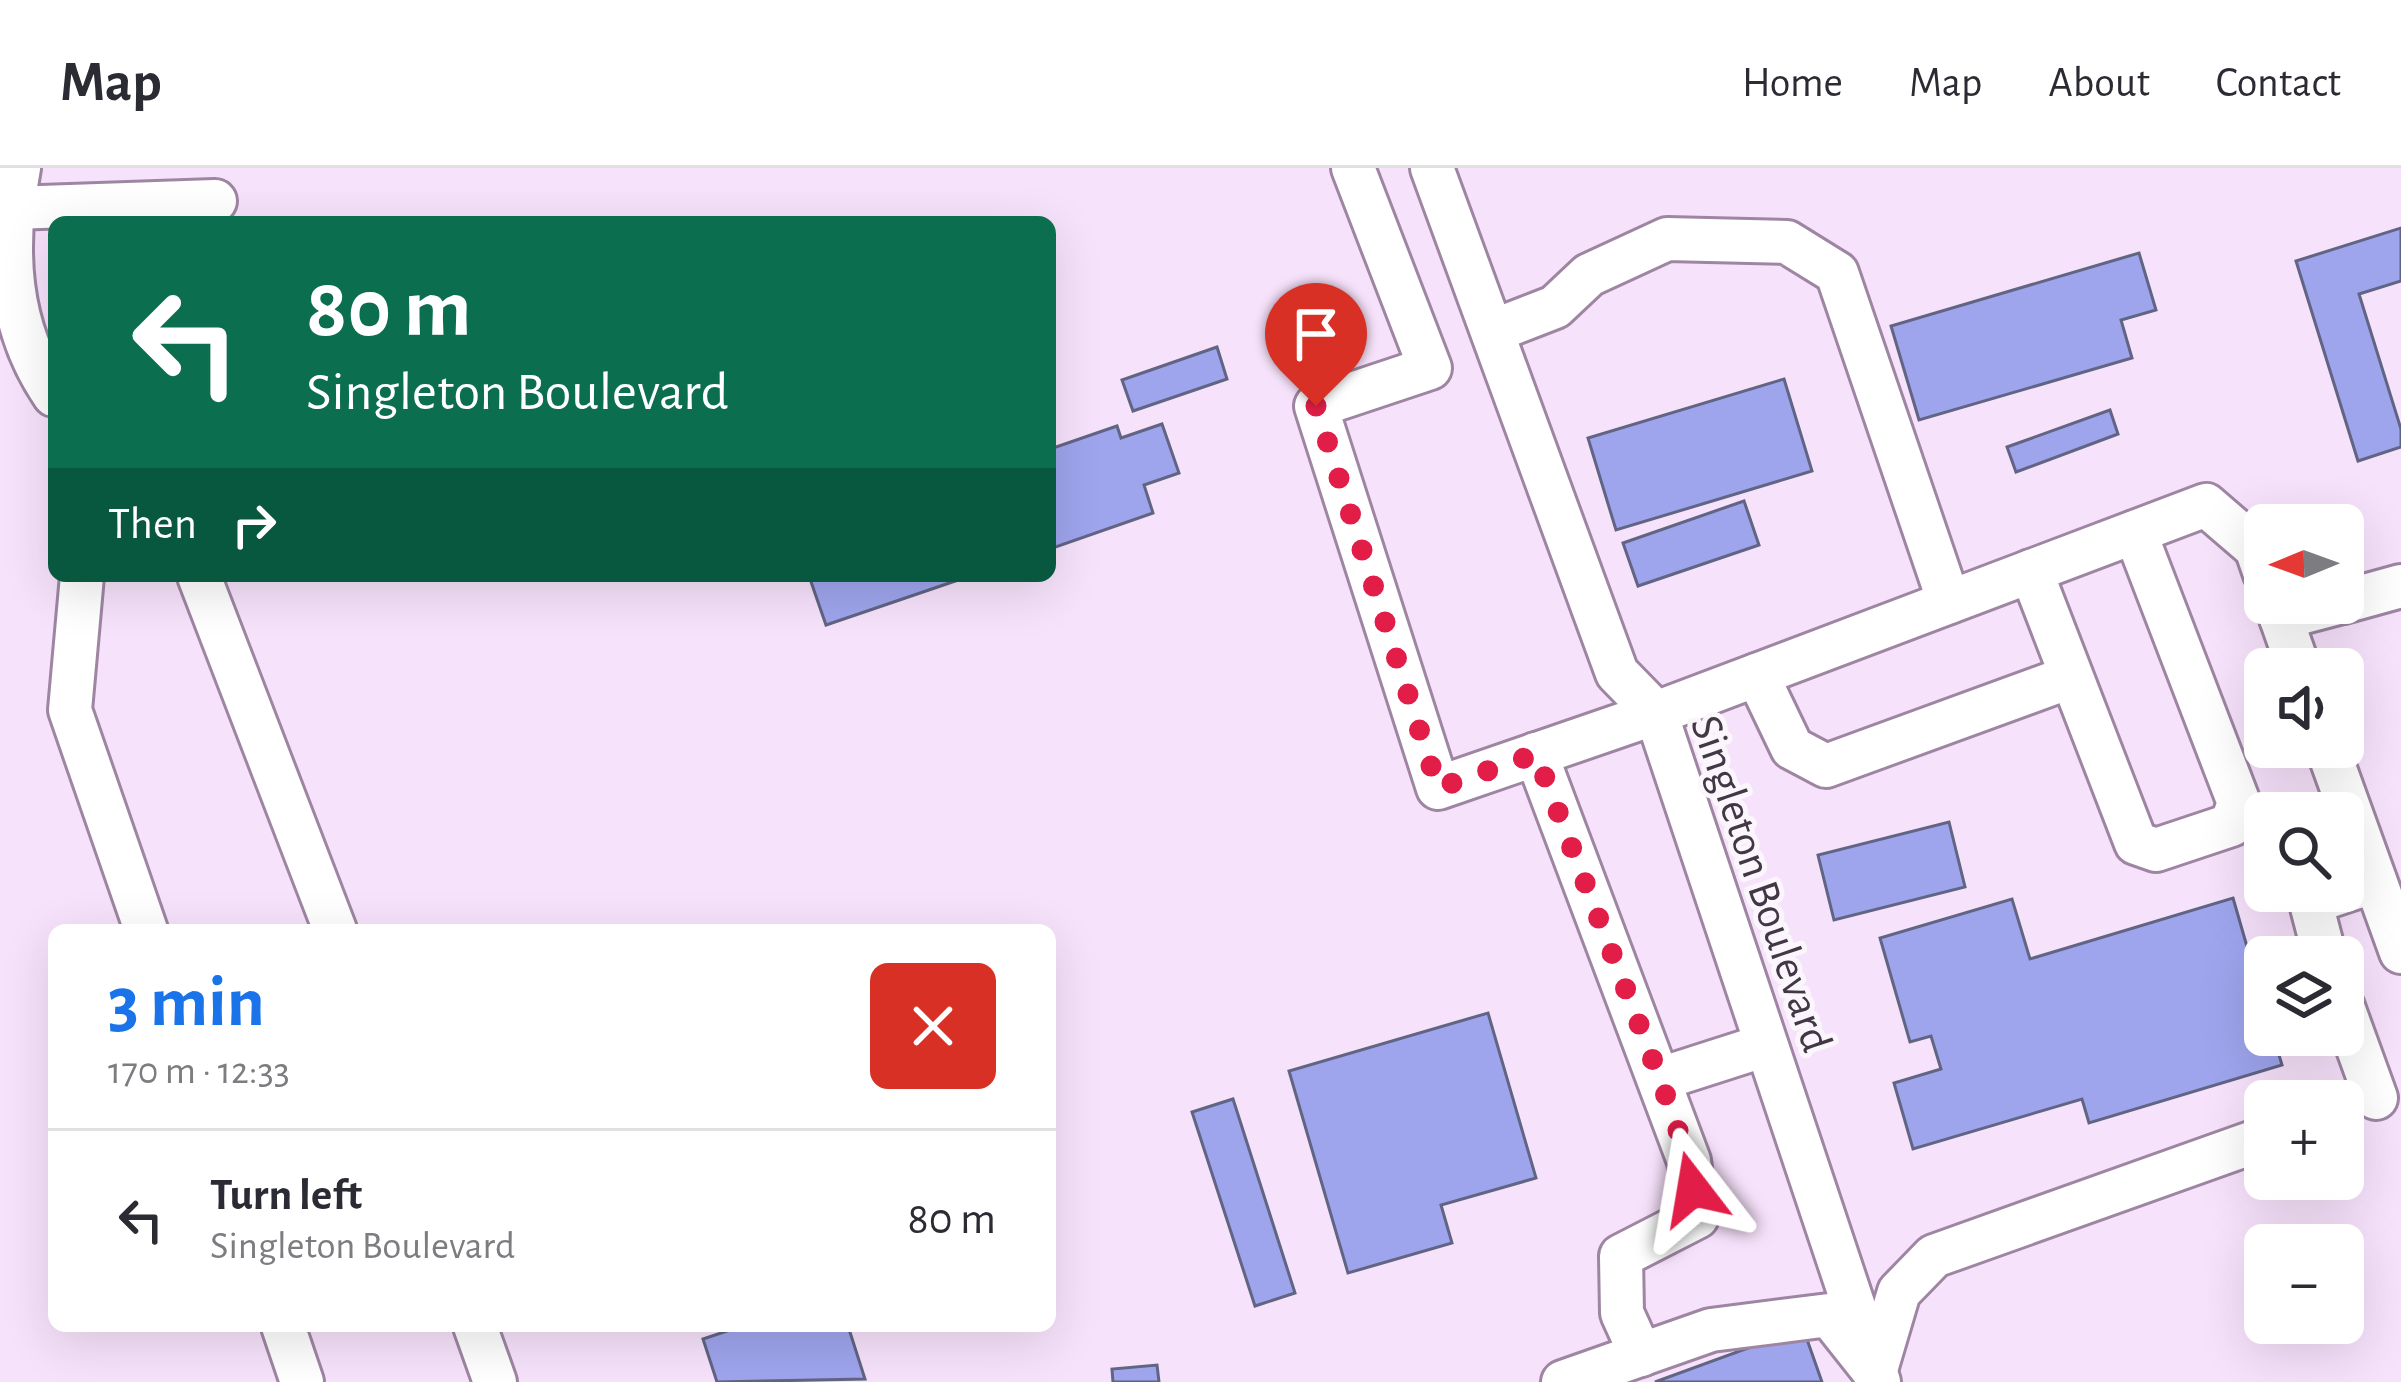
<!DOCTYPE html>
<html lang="en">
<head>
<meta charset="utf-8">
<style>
	:root { --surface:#fff; --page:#f7f7f7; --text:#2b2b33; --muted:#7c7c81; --line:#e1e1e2; --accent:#1a73e8 }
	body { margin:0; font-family:"Alegreya Sans",sans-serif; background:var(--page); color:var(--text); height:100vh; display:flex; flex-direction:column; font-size:45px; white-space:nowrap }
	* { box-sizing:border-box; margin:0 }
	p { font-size:39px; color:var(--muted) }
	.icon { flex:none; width:66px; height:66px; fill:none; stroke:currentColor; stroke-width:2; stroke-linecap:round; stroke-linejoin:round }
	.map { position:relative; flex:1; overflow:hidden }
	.panel { position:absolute; left:48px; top:756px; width:1008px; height:408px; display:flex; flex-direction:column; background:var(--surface); border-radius:18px; box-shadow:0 12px 48px #0002 }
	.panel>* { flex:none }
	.guide { position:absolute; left:48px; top:48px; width:1008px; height:366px; border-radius:18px; box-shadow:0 12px 48px #0002; background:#0b6e4f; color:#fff; overflow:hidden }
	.needle { width:78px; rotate:269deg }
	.controls { position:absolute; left:2244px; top:336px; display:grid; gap:24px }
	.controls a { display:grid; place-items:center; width:120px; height:120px; border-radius:18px; background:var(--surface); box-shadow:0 12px 48px #0002; font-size:60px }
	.pin { position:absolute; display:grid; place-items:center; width:102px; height:102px; color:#fff; margin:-123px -51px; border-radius:50% 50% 50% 0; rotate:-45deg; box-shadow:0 0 12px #0007 }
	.pin .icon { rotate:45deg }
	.me { position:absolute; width:132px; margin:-66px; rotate:346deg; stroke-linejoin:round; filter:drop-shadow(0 0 9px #0008) }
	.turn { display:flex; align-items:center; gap:42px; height:252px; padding:0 60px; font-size:54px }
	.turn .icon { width:156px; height:156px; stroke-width:2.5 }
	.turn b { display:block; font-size:84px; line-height:102px }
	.then { display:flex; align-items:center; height:114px; padding:0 60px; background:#0003; gap:24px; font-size:45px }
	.round { display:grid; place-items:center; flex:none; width:126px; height:126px; border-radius:18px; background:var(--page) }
	.summary { display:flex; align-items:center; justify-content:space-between; height:204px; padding:0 60px }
	h1 { font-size:72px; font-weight:700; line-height:90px; color:var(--accent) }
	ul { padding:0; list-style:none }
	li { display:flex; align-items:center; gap:36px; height:180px; padding:0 60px; border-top:3px solid var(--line) }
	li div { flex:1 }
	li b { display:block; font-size:45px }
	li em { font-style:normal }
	header { display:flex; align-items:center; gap:72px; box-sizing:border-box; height:168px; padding:0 60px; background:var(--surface); border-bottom:3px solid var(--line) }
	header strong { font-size:57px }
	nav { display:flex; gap:66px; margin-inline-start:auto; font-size:42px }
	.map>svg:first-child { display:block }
</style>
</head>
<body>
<header>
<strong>Map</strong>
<nav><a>Home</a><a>Map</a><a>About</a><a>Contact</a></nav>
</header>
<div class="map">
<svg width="2401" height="1214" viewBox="0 0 2401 1214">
	<rect width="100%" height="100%" fill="#f7e2fb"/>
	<g fill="#9fa5ed" stroke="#616483" stroke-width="3">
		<path d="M2401,60V113L2359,126L2401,261V279L2358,293L2296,93Z"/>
		<path d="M2139,85L2156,142L2121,152L2132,190L1919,252L1891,158Z"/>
		<path d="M1217,179L1227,211L1133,243L1122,212Z"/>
		<path d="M1784,211L1812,303L1616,362L1588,270Z"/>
		<path d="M2110,242L2118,266L2016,304L2007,279Z"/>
		<path d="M1162,256L1179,305L1144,317L1153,345L1050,381V281L1117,258L1121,270Z"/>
		<path d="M1744,333L1759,377L1638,418L1623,375Z"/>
		<path d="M809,408H970L826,457Z"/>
		<path d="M1949,654L1965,719L1834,752L1818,687Z"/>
		<path d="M2233,730L2265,841V867H2273L2282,897L2089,955L2082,931L1913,981L1894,915L1941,901L1931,868L1910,874L1880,770L2012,731L2030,791Z"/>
		<path d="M1488,845L1536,1010L1441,1037L1452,1075L1348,1105L1289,903Z"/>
		<path d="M1233,931L1295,1125L1255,1138L1192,944Z"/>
		<path d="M742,1158H848L865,1211L717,1214L703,1171Z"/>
		<path d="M1803,1160L1822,1214H1655Z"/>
		<path d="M1157,1197L1159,1214H1113L1112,1201Z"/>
	</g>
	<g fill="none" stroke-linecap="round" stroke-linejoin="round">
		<g stroke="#9e86a3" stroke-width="48">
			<g id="minor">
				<path d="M19,0C4,80 7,159 54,227"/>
				<path d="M1353,0L1430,200L1316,238L1438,620L1656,545L1879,1214"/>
				<path d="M1432,0L1617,505L1656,545L2206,337L2256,380L2265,406"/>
				<path d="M12,40L215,33"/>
				<path d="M1493,163L1555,139L1589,107L1667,71L1787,74L1837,105L1949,434"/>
				<path d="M2031,403L2136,675L2156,682L2231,657L2239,635L2135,364"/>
				<path d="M82,408L70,542L146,762"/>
				<path d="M199,408L335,762"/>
				<path d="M2343,434L2401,418"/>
				<path d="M2276,435L2281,450L2338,435"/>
				<path d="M2281,450L2299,501"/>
				<path d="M1757,507L1792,580L1826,598L2070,509"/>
				<path d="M2327,579L2401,784"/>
				<path d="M1536,586L1689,993L1697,1049L1621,1088L1622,1145L1641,1187"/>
				<path d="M2325,789L2312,739L2318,732L2375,713"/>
				<path d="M2343,839L2376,930"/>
				<path d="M1660,911L1766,877"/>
				<path d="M283,1158L302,1214"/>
				<path d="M475,1158L495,1214"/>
				<path d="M1563,1214L1711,1162L1829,1147L1875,1205L1899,1124L1934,1088L2265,970"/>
			</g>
		</g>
		<use href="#minor" stroke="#fff" stroke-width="42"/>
	</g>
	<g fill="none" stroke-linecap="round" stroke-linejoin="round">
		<path stroke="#e11d48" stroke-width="21" stroke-dasharray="0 37.8" d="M1316,238L1438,620L1536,586L1660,911L1689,994L1693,1021"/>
	</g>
	<g text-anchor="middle" stroke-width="10" stroke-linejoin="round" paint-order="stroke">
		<g font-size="45" fill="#423744" stroke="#fbf5fc">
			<text transform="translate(1763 715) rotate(71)" y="16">Singleton Boulevard</text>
		</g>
	</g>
</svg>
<div class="controls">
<a><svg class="needle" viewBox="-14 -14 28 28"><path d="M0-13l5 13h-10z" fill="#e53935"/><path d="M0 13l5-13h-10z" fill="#7c7c81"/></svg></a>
<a><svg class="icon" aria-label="sound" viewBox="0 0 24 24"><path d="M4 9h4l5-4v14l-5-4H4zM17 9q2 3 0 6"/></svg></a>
<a><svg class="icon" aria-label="search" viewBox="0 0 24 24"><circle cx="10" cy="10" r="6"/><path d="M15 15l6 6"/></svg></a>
<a><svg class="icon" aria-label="layers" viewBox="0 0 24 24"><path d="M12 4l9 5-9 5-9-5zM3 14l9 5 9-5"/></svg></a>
<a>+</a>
<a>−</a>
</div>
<div class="pin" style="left:1316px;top:238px;background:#d93025"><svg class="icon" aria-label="arrive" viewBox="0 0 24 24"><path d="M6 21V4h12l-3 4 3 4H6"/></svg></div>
<svg class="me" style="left:1693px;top:1021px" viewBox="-20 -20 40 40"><path d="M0-17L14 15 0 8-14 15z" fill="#e11d48" stroke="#fff" stroke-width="4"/></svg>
<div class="guide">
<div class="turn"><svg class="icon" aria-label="left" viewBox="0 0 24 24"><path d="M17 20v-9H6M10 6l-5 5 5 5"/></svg><div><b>80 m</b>Singleton Boulevard</div></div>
<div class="then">Then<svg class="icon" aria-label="right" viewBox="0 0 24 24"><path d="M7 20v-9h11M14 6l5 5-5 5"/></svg></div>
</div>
<section class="panel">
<div class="summary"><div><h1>3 min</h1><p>170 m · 12:33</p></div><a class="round" style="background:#d93025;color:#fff"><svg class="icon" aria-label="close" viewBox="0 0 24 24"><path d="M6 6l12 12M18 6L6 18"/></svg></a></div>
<ul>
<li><svg class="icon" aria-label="left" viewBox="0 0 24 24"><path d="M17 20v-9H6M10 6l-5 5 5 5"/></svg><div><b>Turn left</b><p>Singleton Boulevard</p></div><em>80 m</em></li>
</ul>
</section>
</div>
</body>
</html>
